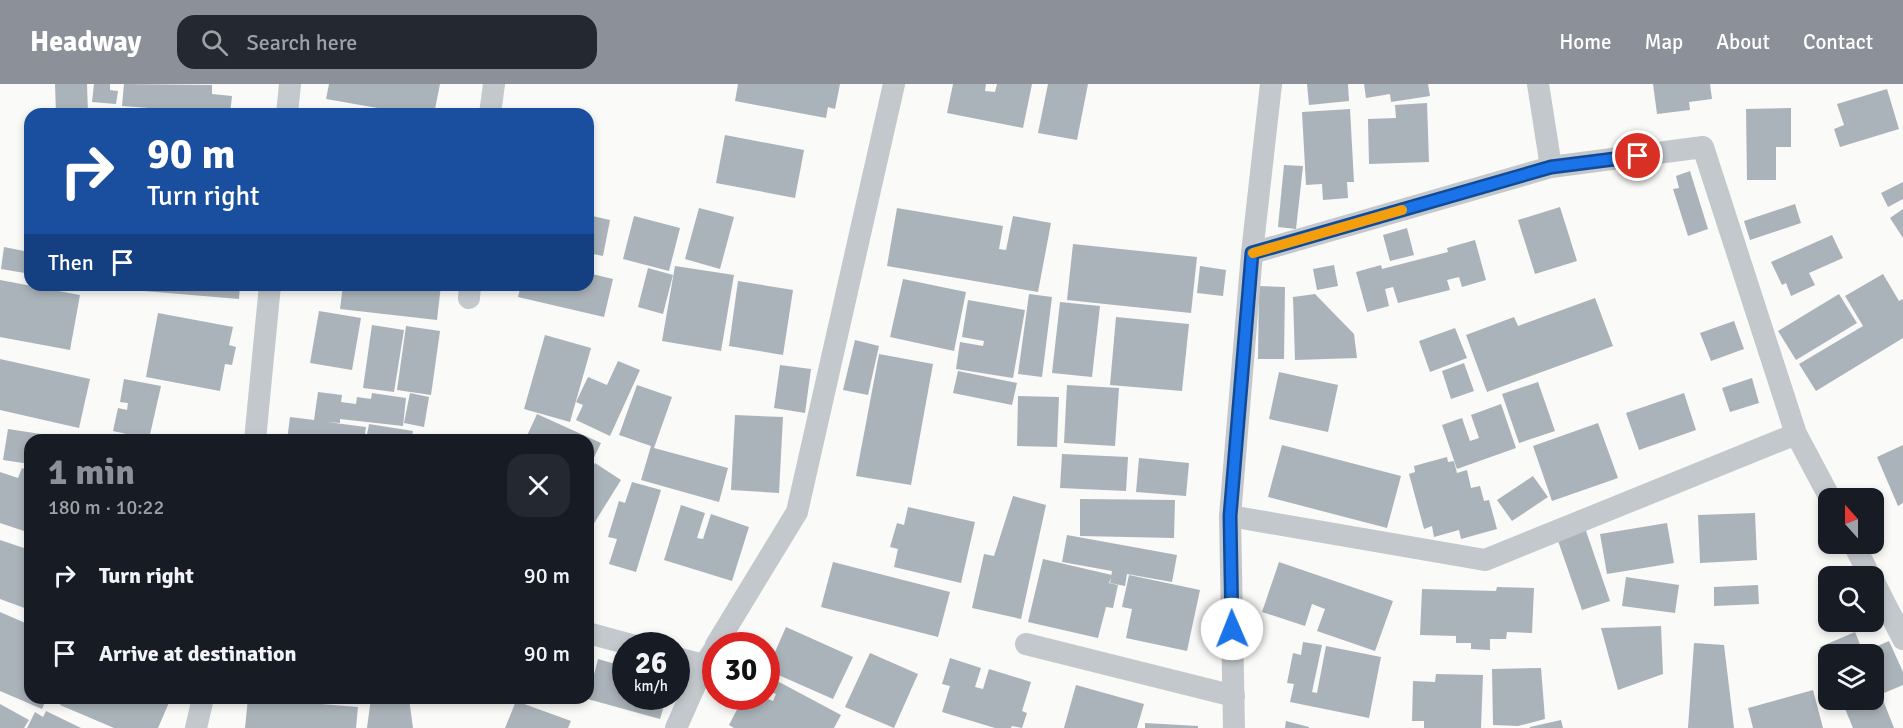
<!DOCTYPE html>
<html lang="en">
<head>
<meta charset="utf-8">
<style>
	:root { --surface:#171b24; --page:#242831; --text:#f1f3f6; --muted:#9ea1a6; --accent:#8c9099 }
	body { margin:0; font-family:Signika,sans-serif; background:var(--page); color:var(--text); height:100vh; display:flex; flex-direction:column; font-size:22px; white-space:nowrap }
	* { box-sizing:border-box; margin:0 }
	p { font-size:20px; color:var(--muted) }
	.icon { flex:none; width:33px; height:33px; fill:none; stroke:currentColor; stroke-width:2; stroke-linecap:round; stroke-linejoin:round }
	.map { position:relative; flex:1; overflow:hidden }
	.panel { position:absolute; left:24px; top:350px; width:570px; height:270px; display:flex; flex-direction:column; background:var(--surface); border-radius:18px; box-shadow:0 3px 9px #0003 }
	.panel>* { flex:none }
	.hud { position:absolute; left:24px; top:24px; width:570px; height:183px; border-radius:18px; box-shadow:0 3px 9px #0003; background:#1a4fa0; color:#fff; overflow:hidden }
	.needle { width:39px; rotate:339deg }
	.buttons { position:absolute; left:1818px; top:404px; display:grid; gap:12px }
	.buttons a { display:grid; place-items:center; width:66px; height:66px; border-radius:12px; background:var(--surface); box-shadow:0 3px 9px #0003; font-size:30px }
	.speed { position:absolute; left:612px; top:548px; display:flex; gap:12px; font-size:30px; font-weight:700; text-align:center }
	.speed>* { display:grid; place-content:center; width:78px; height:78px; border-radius:50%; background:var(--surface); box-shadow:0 3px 9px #0003; line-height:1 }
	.speed small { font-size:15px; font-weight:400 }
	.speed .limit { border:9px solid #d22; background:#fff; color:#111 }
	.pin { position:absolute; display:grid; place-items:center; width:51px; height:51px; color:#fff; margin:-26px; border:3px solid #fff; border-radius:50%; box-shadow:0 2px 6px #0007 }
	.me { position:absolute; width:66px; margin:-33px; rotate:359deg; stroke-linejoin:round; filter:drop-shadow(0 0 4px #0008) }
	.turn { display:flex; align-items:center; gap:21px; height:126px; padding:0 24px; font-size:27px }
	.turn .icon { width:78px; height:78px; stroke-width:2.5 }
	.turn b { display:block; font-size:42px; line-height:51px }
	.then { display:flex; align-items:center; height:57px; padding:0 24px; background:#0003; gap:12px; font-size:22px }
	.round { display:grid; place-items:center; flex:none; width:63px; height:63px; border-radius:18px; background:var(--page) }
	.headline { display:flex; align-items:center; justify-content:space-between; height:102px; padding:0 24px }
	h1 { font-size:36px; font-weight:800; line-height:45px; color:var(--accent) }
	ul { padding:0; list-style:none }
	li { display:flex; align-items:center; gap:18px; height:78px; padding:0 24px }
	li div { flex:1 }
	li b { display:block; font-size:22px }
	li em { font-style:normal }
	header { display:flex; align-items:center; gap:36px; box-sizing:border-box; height:84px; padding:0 30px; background:var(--accent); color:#fff }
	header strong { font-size:28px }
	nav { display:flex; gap:33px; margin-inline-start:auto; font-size:21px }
	.search { width:420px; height:54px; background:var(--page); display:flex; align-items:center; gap:15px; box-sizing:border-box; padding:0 21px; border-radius:18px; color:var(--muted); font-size:22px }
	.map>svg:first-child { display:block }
</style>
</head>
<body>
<header>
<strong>Headway</strong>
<div class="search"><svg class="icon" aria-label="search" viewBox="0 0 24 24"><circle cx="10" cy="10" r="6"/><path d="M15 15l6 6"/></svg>Search here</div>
<nav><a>Home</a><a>Map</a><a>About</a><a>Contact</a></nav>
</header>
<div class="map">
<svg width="1903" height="644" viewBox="0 0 1903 644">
	<rect width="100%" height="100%" fill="#fafaf8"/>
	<g fill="#aab3b9">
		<path d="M55,0H87L88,30H56Z"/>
		<path d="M94,0H110V6L118,7L116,20L92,18Z"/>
		<path d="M124,0L212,1V10L232,12L230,30L122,22Z"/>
		<path d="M329,0H440L434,30H412L326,15Z"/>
		<path d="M738,0H840L835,25L828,23L826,34L735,17Z"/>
		<path d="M953,0H986L985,7L995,8L997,0H1032L1023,44L947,29Z"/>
		<path d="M1048,0H1088L1077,56L1038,49Z"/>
		<path d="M1307,0H1348L1349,17L1309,21Z"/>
		<path d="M1364,0H1428L1430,12L1391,18L1390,10L1366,14Z"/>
		<path d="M1653,0H1710L1712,15L1689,18L1690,26L1657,30Z"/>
		<path d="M1887,5L1899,45L1840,63L1834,45L1844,41L1837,20Z"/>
		<path d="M1427,19L1429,78L1369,80L1368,35L1396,34L1395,21Z"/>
		<path d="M1791,24V63H1776V96H1747L1746,25Z"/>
		<path d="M1350,25L1354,98H1347L1348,114L1323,116L1322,100L1306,101L1302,28Z"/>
		<path d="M725,51L804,66L795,114L716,99Z"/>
		<path d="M1284,81L1303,82L1296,145L1278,143Z"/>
		<path d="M1690,87L1708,145L1688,152L1673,105L1679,104L1676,92Z"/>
		<path d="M1903,98V115L1888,123L1881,109Z"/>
		<path d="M1795,120L1801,139L1750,156L1744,137Z"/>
		<path d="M1560,123L1577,177L1535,190L1518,136Z"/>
		<path d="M699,124L734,133L720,185L685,175Z"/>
		<path d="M897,124L1003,142L999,165L1006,166L1013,132L1051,139L1038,208L887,182Z"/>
		<path d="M1903,125V154L1890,134Z"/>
		<path d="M588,131L610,136L603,172L588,169Z"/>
		<path d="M634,132L680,144L669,187L623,175Z"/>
		<path d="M1407,144L1414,171L1390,177L1383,151Z"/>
		<path d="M1832,151L1843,174L1809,189L1815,201L1791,212L1786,199L1782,201L1771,178Z"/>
		<path d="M1475,156L1486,196L1462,203L1459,193L1447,196L1450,206L1398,219L1393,203L1385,205L1389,222L1367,228L1356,188L1381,181L1382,185L1448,168L1447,164Z"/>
		<path d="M1073,160L1197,173L1191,229L1067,216Z"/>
		<path d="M4,163L29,168L25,189L1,185Z"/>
		<path d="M1334,181L1338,202L1317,206L1313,185Z"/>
		<path d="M675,182L734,191L721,267L662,257Z"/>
		<path d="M1200,182L1226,186L1223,212L1197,209Z"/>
		<path d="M648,184L673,191L663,230L638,223Z"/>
		<path d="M588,189L613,195L604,233L518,213L521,201H588Z"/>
		<path d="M1883,190L1899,217L1903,215V254L1816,307L1799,280L1863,242L1845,212Z"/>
		<path d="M903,195L966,208L954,267L890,253Z"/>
		<path d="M0,196L80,211L70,266L0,253Z"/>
		<path d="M738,197L793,206L783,271L729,262Z"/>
		<path d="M144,201H240L239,215L144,207Z"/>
		<path d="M343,201H441L437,236L340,225Z"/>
		<path d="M1259,202L1285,203L1284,275H1258Z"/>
		<path d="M1029,210L1052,213L1042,293L1018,290Z"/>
		<path d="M1315,210L1354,250L1357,274L1295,276L1293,213Z"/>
		<path d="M1839,210L1857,239L1796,276L1778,247Z"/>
		<path d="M1595,214L1613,262L1487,308L1466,251L1514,233L1518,242Z"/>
		<path d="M968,216L1025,226L1013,294L956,285L960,258L983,262L984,257L962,253Z"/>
		<path d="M1060,218L1100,222L1092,293L1052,289Z"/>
		<path d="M319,227L361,234L352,286L310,279Z"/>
		<path d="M158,229L233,243L229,261L236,263L232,281L225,280L220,307L146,293Z"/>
		<path d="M1116,233L1189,240L1182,307L1110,301Z"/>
		<path d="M1734,237L1744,265L1711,277L1700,249Z"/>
		<path d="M372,241L404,246L394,308L363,304Z"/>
		<path d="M406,242L440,247L431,311L397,306Z"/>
		<path d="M1455,244L1467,274L1430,288L1419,257Z"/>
		<path d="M545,251L591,264L570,338L524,325Z"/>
		<path d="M855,256L879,262L868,311L843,306Z"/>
		<path d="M879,270L933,280L911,401L856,392Z"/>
		<path d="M0,275L90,295L79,344L0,326Z"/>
		<path d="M618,277L640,286L610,352L576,336L583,321L576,318L588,293L607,301Z"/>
		<path d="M1464,279L1474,307L1451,315L1442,287Z"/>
		<path d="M780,281L811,285L805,329L774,324Z"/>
		<path d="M958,287L1017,299L1012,321L953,309Z"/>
		<path d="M1279,288L1338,301L1328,348L1269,335Z"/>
		<path d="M1752,294L1759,319L1730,328L1722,304Z"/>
		<path d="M124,295L161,302L149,355L113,347L118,324L127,326L128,319L120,318Z"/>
		<path d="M1538,298L1555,347L1519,359L1502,310Z"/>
		<path d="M637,301L672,313L654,364L728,384L719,418L641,396L651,362L619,351Z"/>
		<path d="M1067,301L1119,304L1115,362L1064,359Z"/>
		<path d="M318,308L342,311L341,318L356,320L357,313L371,315L372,309L406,314L403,342L340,335V339L327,338L366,343L364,356H287L290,333L314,336Z"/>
		<path d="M410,309L429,313L424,343L404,339Z"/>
		<path d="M1684,309L1696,346L1639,366L1626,329Z"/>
		<path d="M1018,312L1059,313L1057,363L1017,362Z"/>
		<path d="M1501,320L1516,364L1457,385L1442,341L1462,334L1470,357L1479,354L1471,331Z"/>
		<path d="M537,330L601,359L588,386V356H525Z"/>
		<path d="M735,331L783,333L779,409L731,406Z"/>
		<path d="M1598,339L1618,394L1552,417L1533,362Z"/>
		<path d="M369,340L413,347L411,356H366Z"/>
		<path d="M8,345L67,354V356H30V380L3,376Z"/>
		<path d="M1282,361L1401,392L1387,444L1268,413Z"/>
		<path d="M1903,361V419L1898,422L1877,373Z"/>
		<path d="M1062,370L1128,373L1126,407L1060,404Z"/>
		<path d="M1447,373L1448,378L1454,377L1457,389L1467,386L1471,404L1480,402L1484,417L1489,416L1497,445L1461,455L1459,446L1434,453L1432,442L1424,445L1409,390L1415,388L1414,382Z"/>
		<path d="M1139,374L1189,379L1186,412L1136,408Z"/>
		<path d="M595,379L621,396L588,449V390Z"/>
		<path d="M22,384L30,387V449L0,439V388L18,394Z"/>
		<path d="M1533,392L1548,413L1512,437L1497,416Z"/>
		<path d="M632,398L661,406L636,488L609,480L617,455L608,453L619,417L625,419Z"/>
		<path d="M1013,412L1046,421L1021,535L972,524L984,470L994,472Z"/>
		<path d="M1080,415L1175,416L1174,454L1080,452Z"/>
		<path d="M681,421L705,429L697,454L703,455L711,430L749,443L732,497L664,476Z"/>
		<path d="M908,423L975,438L961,499L894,483L898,465L890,463L897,439L904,441Z"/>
		<path d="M1755,429L1757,476L1700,479L1698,431Z"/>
		<path d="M1667,439L1674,479L1607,490L1600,450Z"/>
		<path d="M1585,444L1610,517L1582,526L1557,454Z"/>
		<path d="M1067,451L1177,471L1172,498L1127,490L1125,502L1110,499L1112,487L1062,478Z"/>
		<path d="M0,456L30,466V526L0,515Z"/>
		<path d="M1043,475L1112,491L1109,499L1118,501L1113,524L1106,523L1098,554L1028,538Z"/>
		<path d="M833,478L950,508L938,553L821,523Z"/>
		<path d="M1279,478L1393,517L1375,567L1317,547L1325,525L1312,520L1305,542L1262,528Z"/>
		<path d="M1129,491L1200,506L1187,567L1126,554L1132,525L1122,523Z"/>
		<path d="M1626,493L1679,501L1675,529L1622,522Z"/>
		<path d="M1758,501L1759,520L1714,522V503Z"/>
		<path d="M1497,503L1534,504L1532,549L1507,548L1506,555H1490V566L1471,565V559H1456V552L1420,551L1422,505L1496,507Z"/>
		<path d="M0,528L30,541V614H47L42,625L0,607Z"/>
		<path d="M1661,542L1663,590L1618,606L1601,544Z"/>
		<path d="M786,543L853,573L833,615L767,586Z"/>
		<path d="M1855,548L1864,570H1828V584L1820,563Z"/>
		<path d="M1889,557L1903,588V601L1884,609L1874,585V570H1867L1866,567Z"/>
		<path d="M1303,558L1322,561L1312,608L1317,609L1326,562L1381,573L1369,634L1290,618L1294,600L1287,599L1293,569L1301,571Z"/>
		<path d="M1694,559L1724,561L1734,644H1688Z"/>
		<path d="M870,569L918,590L894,644L845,623Z"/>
		<path d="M950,574L981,584L975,603L983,605L989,585L1031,598L1022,627L1027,629L1022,644L1012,642L1011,644H995L942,628L950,602L942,600Z"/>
		<path d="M598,575L626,583V612H667L660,635L584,614H588Z"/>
		<path d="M1541,584L1545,635L1518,642L1493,641L1492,585Z"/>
		<path d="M1436,590L1483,591L1481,644H1424V637H1412L1413,597L1435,598Z"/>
		<path d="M766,591L841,631L834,644H734L729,641L744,612H761L773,617L776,610L766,606Z"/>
		<path d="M1874,593L1894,644H1853L1841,615H1874Z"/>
		<path d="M1076,601L1144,620L1137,644H1064Z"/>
		<path d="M1813,606L1823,644H1753L1748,624Z"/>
		<path d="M63,614H171L158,644H114L60,621Z"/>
		<path d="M248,614L358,623L356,644H245Z"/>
		<path d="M371,614H409L413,644H367Z"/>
		<path d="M516,617L571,637L568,644H505Z"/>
		<path d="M0,620L29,636L24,644H0Z"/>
		<path d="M46,627L81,644H27L35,628L43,633Z"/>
		<path d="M1561,636L1563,644H1530V643Z"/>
		<path d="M1286,637L1309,643V644H1285Z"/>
		<path d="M1145,639L1198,642V644H1145Z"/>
	</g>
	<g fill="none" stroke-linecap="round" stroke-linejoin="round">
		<g stroke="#c3c8cc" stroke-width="22">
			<path d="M1538,0L1551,83"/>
			<path d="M287,30L290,0"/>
			<path d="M490,30L494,0"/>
			<path d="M1252,169L1551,83L1703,63L1796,350L1830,414"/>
			<path d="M469,214L470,201"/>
			<path d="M255,356L270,201"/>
			<path d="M1230,432L1485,476L1796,350"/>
			<path d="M1853,459L1870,492"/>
			<path d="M1874,498L1903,555"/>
			<path d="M588,549L632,561"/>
			<path d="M1026,560L1234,612"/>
			<path d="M716,561L797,428L894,0"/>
			<path d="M676,574L704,581"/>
			<path d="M196,644L203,614"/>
			<path d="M676,644L704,581L716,563"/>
			<path d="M1234,644L1230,432L1252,169L1271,0"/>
		</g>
	</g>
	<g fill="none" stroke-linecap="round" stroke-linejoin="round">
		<g stroke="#114b97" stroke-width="15">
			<path id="route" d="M1232,545L1230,432L1252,169L1551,83L1638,72"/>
		</g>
		<use href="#route" stroke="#1a73e8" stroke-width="10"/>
		<path stroke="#f59e0b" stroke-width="10" d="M1253,169L1402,126"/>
	</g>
</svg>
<div class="buttons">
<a><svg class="needle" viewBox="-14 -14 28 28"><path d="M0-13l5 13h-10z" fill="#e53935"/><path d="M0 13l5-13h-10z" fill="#9ea1a6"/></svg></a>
<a><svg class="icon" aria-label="search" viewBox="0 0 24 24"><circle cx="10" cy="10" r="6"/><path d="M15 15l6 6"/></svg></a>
<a><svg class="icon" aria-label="layers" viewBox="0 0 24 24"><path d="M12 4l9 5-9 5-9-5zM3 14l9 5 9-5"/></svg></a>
</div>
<div class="speed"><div>26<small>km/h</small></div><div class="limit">30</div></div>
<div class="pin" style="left:1638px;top:72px;background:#d93025"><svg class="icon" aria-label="arrive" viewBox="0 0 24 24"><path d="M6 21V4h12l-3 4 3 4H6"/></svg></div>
<svg class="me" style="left:1232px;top:545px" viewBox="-20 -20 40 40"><circle r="19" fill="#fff"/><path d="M0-13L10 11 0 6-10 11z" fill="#1a73e8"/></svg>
<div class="hud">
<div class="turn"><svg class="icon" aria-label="right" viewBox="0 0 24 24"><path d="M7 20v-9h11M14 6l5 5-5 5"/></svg><div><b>90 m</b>Turn right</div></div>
<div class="then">Then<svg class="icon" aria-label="arrive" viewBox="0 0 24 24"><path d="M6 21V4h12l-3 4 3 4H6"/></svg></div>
</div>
<section class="panel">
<div class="headline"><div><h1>1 min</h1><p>180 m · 10:22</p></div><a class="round"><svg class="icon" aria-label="close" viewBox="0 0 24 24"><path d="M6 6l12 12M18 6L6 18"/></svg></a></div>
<ul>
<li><svg class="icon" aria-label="right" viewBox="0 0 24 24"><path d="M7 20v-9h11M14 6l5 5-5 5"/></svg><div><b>Turn right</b></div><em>90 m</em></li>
<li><svg class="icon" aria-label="arrive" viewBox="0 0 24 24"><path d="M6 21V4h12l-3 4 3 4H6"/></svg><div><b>Arrive at destination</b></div><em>90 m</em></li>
</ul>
</section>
</div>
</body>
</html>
